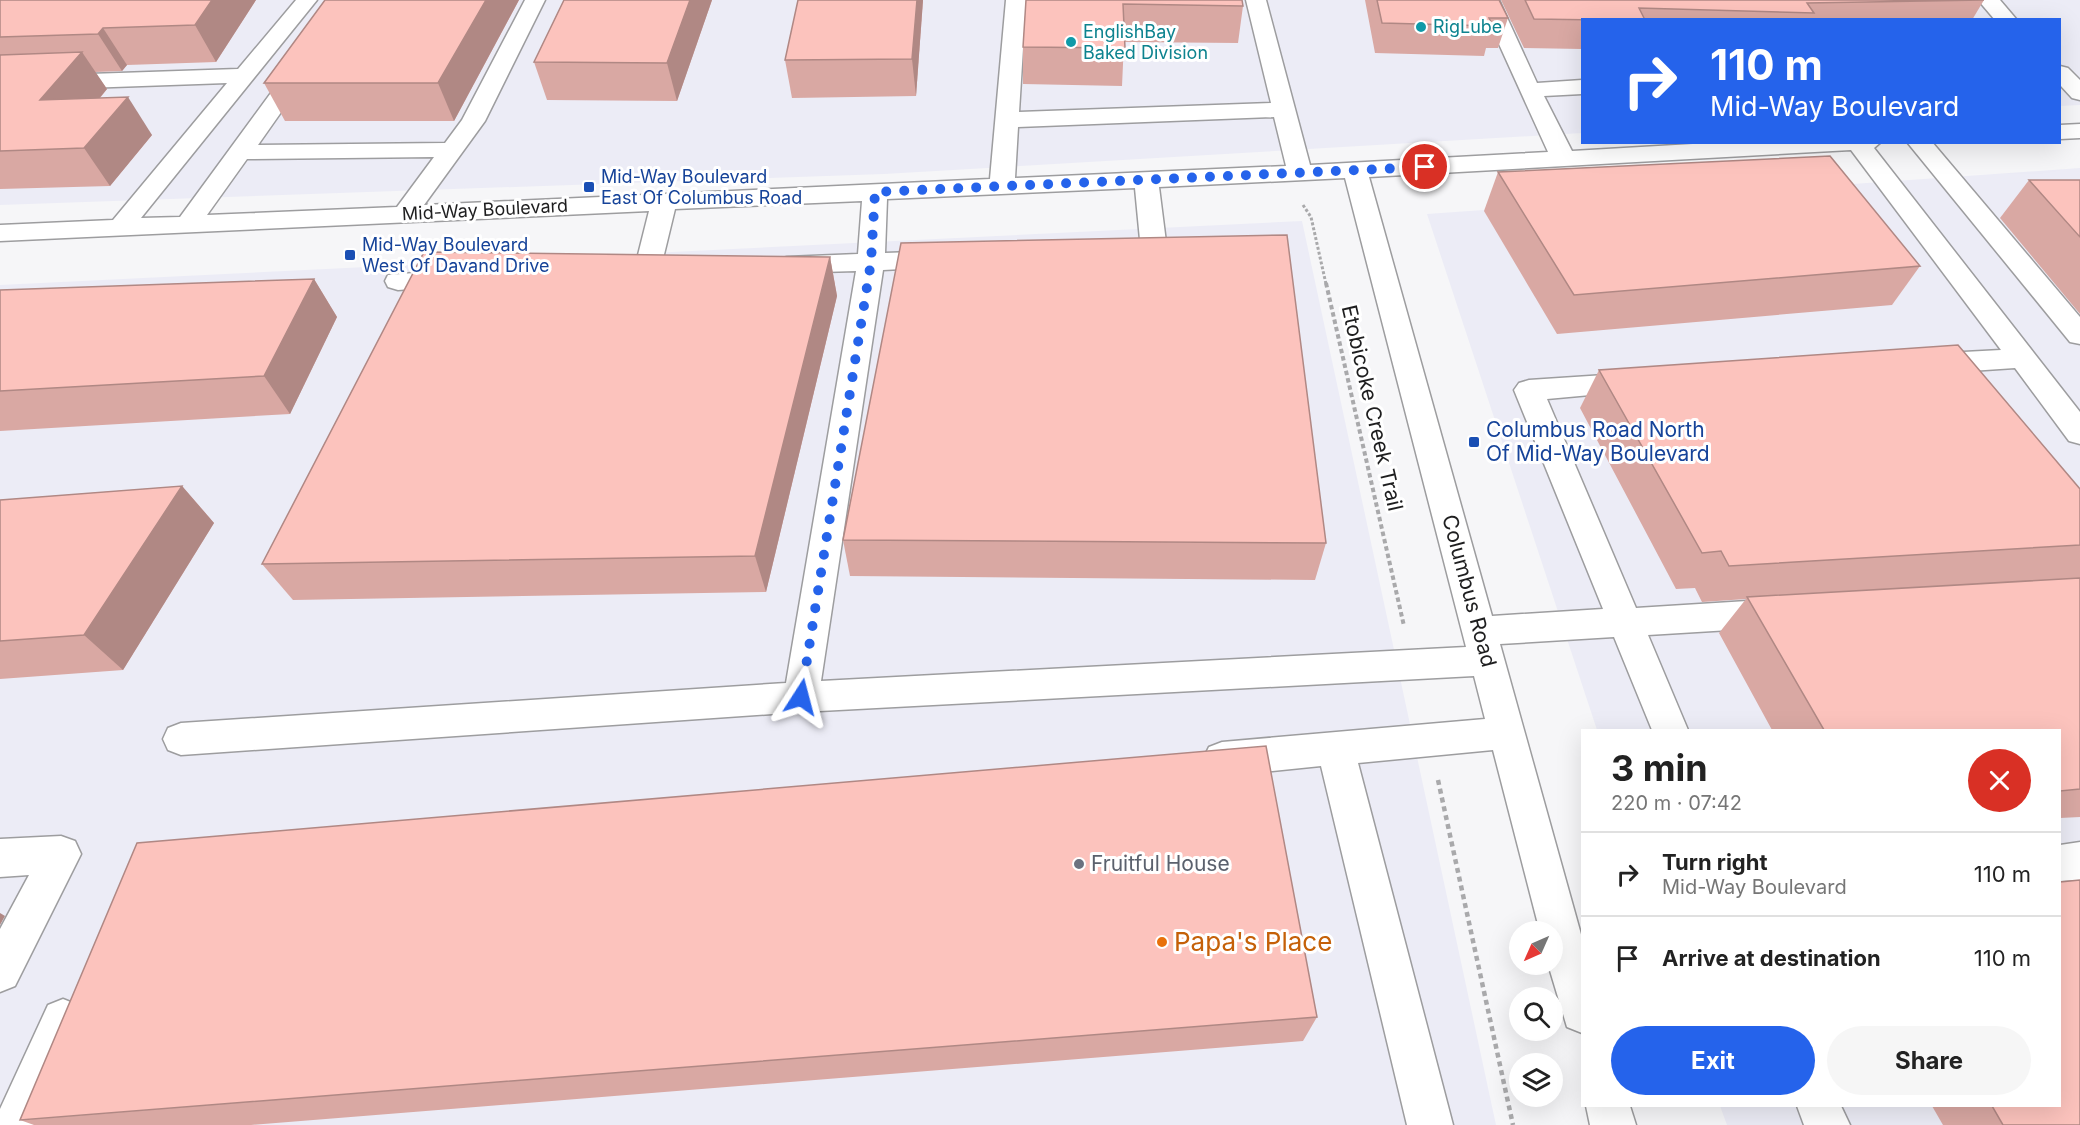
<!DOCTYPE html>
<html lang="en">
<head>
<meta charset="utf-8">
<style>
	:root { --surface:#fff; --page:#f6f6f6; --text:#222; --muted:#767676; --line:#e0e0e0; --accent:#2563eb }
	body { margin:0; font-family:Inter,sans-serif; background:var(--page); color:var(--text); height:100vh; display:flex; flex-direction:column; font-size:22px; white-space:nowrap }
	* { box-sizing:border-box; margin:0 }
	p { font-size:20px; color:var(--muted) }
	.icon { flex:none; width:33px; height:33px; fill:none; stroke:currentColor; stroke-width:2; stroke-linecap:round; stroke-linejoin:round }
	.map { position:relative; flex:1; overflow:hidden }
	.drawer { position:absolute; left:1581px; top:729px; width:480px; height:378px; display:flex; flex-direction:column; background:var(--surface); border-radius:0px; box-shadow:0 6px 24px #0002 }
	.drawer>* { flex:none }
	.hud { position:absolute; left:1581px; top:18px; width:480px; height:126px; border-radius:0px; box-shadow:0 6px 24px #0002; background:#2563eb; color:#fff; overflow:hidden }
	.needle { width:39px; rotate:225deg }
	.controls { position:absolute; left:1509px; top:921px; display:grid; gap:12px }
	.controls a { display:grid; place-items:center; width:54px; height:54px; border-radius:50%; background:var(--surface); box-shadow:0 6px 24px #0002; font-size:30px }
	.pin { position:absolute; display:grid; place-items:center; width:51px; height:51px; color:#fff; margin:-26px; border:3px solid #fff; border-radius:50%; box-shadow:0 2px 6px #0007 }
	.me { position:absolute; width:66px; margin:-33px; rotate:9deg; stroke-linejoin:round; filter:drop-shadow(0 0 4px #0008) }
	.turn { display:flex; align-items:center; gap:21px; height:126px; padding:0 30px; font-size:27px }
	.turn .icon { width:78px; height:78px; stroke-width:2.5 }
	.turn b { display:block; font-size:42px; line-height:51px }
	.round { display:grid; place-items:center; flex:none; width:63px; height:63px; border-radius:32px; background:var(--page) }
	.head { display:flex; align-items:center; justify-content:space-between; height:102px; padding:0 30px }
	h1 { font-size:36px; font-weight:700; line-height:45px }
	.button { display:flex; gap:12px; margin-top:auto; padding:12px 30px }
	.button a { flex:1; height:69px; border-radius:36px; background:var(--accent); color:#fff; font-size:24px; font-weight:700; line-height:69px; text-align:center }
	.button a+a { background:var(--page); color:var(--text) }
	ul { padding:0; list-style:none }
	li { display:flex; align-items:center; gap:18px; height:84px; padding:0 30px; border-top:2px solid var(--line) }
	li div { flex:1 }
	li b { display:block; font-size:22px }
	li em { font-style:normal }
	.map>svg:first-child { display:block }
</style>
</head>
<body>
<div class="map">
<svg width="2080" height="1125" viewBox="0 0 2080 1125">
	<rect width="100%" height="100%" fill="#f6f6f8"/>
	<g fill="#ececf6">
		<path d="M0,0H2080V105L2060,106V20H1582V133L884,174L0,205Z"/>
		<path d="M2080,168V1125H1727L1720,1106H2060V730H1597L1427,214Z"/>
		<path d="M1302,221L1496,1125H0V285Z"/>
	</g>
	<g fill="none" stroke-linecap="round" stroke-linejoin="round">
		<g stroke="#9d9d9f" stroke-width="3">
			<g id="minor">
				<path d="M296,0H317L141,218L180,217L339,0H360L258,145L445,143L462,120L525,0H545L485,121L424,205L990,179L1006,0H1026L1019,112L1271,103L1246,0H1266L1310,165L1548,152L1479,0H1499L1537,83L1582,80V94L1544,96L1572,151L1727,142H1881L1874,148L2080,412V444L2069,441L2015,368L1926,374L1916,371L1912,364L1916,357L1926,354L2001,350L1851,150L1369,177L1492,616L1603,609L1514,390L1519,383L1529,380L1635,373L1645,376L1650,383L1645,390L1547,399L1636,608L1779,599L1791,603L1796,613L1791,623L1779,627L1648,635L1688,730H1652L1614,637L1500,644L1582,938V1033L1567,1027L1548,964H1552V932H1540L1493,750L1358,763L1453,1125H1407L1321,766L1222,776L1209,771L1203,759L1209,747L1222,742L1485,719L1474,676L801,712L181,755L168,750L163,739L168,728L181,723L786,683L856,271L787,273L778,271L774,265L778,259L787,257L858,254L862,201L675,209L660,271L656,277L647,280L638,277L634,271L649,211L0,241V225L113,220L227,83L0,91V77L238,69ZM1274,117L1286,166L1015,178L1018,127ZM434,157L397,207L207,215L247,159ZM1345,178L1466,647L821,681L883,270L942,267L951,265L955,259L951,253L942,251L885,253L887,199L1135,188L1141,250L1145,256L1154,258L1163,256L1167,250L1159,187Z"/>
				<path d="M1978,0H2000L2017,20H1995Z"/>
				<path d="M2060,66L2068,68L2080,80V100L2072,98L2060,85Z"/>
				<path d="M2080,124V138L2060,139V125Z"/>
				<path d="M1907,142H1932L2080,317V344L2070,342Z"/>
				<path d="M454,270L464,273L467,279L464,285L398,290L388,287L385,281L388,275Z"/>
				<path d="M61,836L75,841L81,854L15,986L0,992V929L29,875L0,877V839Z"/>
				<path d="M2080,842V880L2060,881V845Z"/>
				<path d="M63,999L78,1005L84,1020L39,1125H0V1109L48,1005Z"/>
				<path d="M1586,1106H1630L1636,1125H1590Z"/>
				<path d="M1797,1106H1841L1850,1125H1804Z"/>
			</g>
		</g>
		<path stroke="#a9a9ab" stroke-width="3" stroke-dasharray="3 2" stroke-linecap="butt" d="M1303,205L1311,217L1326,284"/>
		<path stroke="#a9a9ab" stroke-width="4" stroke-dasharray="4.5 3" stroke-linecap="butt" d="M1326,283L1404,626"/>
		<path stroke="#a9a9ab" stroke-width="4.5" stroke-dasharray="5 4" stroke-linecap="butt" d="M1438,780L1513,1125"/>
		<use href="#minor" fill="#fff" fill-rule="evenodd"/>
	</g>
	<g fill="#d9a8a3">
		<path d="M0,0H256L216,62L127,65L122,71L95,72L107,89L100,98L152,135L110,186L0,189Z"/>
		<path d="M325,0H519L454,121H285L264,83Z"/>
		<path d="M564,0H712L677,101L547,100L534,62Z"/>
		<path d="M798,0H923L916,96L792,98L785,60Z"/>
		<path d="M1026,0L1243,6L1238,43L1124,42L1122,86L1023,84V47Z"/>
		<path d="M1365,0H1499L1508,18L1498,48H1486L1484,56L1375,53Z"/>
		<path d="M1501,0H1984L1972,20H1582V49L1524,48Z"/>
		<path d="M1498,172L1920,266L1892,305L1557,334L1484,211Z"/>
		<path d="M2029,180H2080V314L2000,218Z"/>
		<path d="M830,257L837,296L766,592L293,600L262,564Z"/>
		<path d="M314,279L337,317L290,414L0,431V290Z"/>
		<path d="M1599,370L2080,489V817L2060,818V730H1772L1719,633L1746,599L1702,602L1695,588L1676,589L1580,408Z"/>
		<path d="M182,486L214,523L123,670L0,679V500Z"/>
		<path d="M843,540L1326,543L1315,580L850,576Z"/>
		<path d="M1317,1017L1303,1041L251,1125H34L20,1120Z"/>
		<path d="M1932,1106H2060L2080,1125H1943Z"/>
	</g>
	<g fill="#b08884">
		<path d="M212,0H256L216,62L195,25Z"/>
		<path d="M486,0H519L454,121L438,83Z"/>
		<path d="M690,0H712L677,101L667,63Z"/>
		<path d="M917,0H923L916,96L912,59Z"/>
		<path d="M103,28L127,65L122,71L98,34Z"/>
		<path d="M82,52L107,89L67,137L40,100Z"/>
		<path d="M128,97L152,135L110,186L84,148Z"/>
		<path d="M830,257L837,296L766,592L755,556Z"/>
		<path d="M314,279L337,317L290,414L264,376Z"/>
		<path d="M182,486L214,523L123,670L84,635Z"/>
		<path d="M0,913L5,916L0,925Z"/>
	</g>
	<g fill="#fcc3bd" stroke="#b08884" stroke-width="1.5">
		<path d="M0,0H212L195,25L103,28L98,34L0,37Z"/>
		<path d="M325,0H486L438,83H264Z"/>
		<path d="M564,0H690L667,63L534,62Z"/>
		<path d="M798,0H917L912,59L785,60Z"/>
		<path d="M1026,0H1242L1243,6L1123,4L1125,48L1023,47Z"/>
		<path d="M1377,0H1499L1508,18H1489L1493,26L1382,23Z"/>
		<path d="M1525,0H1984L1807,3L1814,13L1639,8L1645,20H1600L1534,19Z"/>
		<path d="M82,52L40,100L128,97L84,148L0,151V55Z"/>
		<path d="M1830,156L1920,266L1574,295L1498,172Z"/>
		<path d="M2029,180H2080V237Z"/>
		<path d="M1287,235L1326,543L843,540L901,243Z"/>
		<path d="M424,252L830,257L755,556L262,564Z"/>
		<path d="M314,279L264,376L0,391V290Z"/>
		<path d="M1958,345L2080,489V545L1729,566L1721,551L1702,553L1599,370Z"/>
		<path d="M182,486L84,635L0,641V500Z"/>
		<path d="M2080,578V789L2060,791V730H1824L1747,597Z"/>
		<path d="M1266,746L1317,1017L20,1120L137,843Z"/>
		<path d="M2080,880V1125H2003L1992,1106H2060V882Z"/>
	</g>
	<g fill="none" stroke-linecap="round" stroke-linejoin="round">
		<path stroke="#2563eb" stroke-width="10" stroke-dasharray="0 18" d="M801,697L871,262L875,192L1425,167"/>
	</g>
	<g fill="#0f9aa8" stroke="#fff" stroke-width="2">
		<circle cx="1421" cy="27" r="6"/>
		<circle cx="1071" cy="42" r="6"/>
	</g>
	<g fill="#1a4fb4" stroke="#fff" stroke-width="2">
		<rect x="583" y="181" width="12" height="12" rx="3"/>
		<rect x="344" y="249" width="12" height="12" rx="3"/>
		<rect x="1468" y="436" width="12" height="12" rx="3"/>
	</g>
	<circle fill="#6b7280" stroke="#fff" stroke-width="2" cx="1079" cy="864" r="6"/>
	<circle fill="#e8710a" stroke="#fff" stroke-width="2" cx="1162" cy="942" r="6"/>
	<g text-anchor="middle" stroke-width="6" stroke-linejoin="round" paint-order="stroke">
		<g font-size="18" fill="#0d838f" stroke="#fff" text-anchor="start">
			<text x="1433" y="33">RigLube</text>
			<text x="1083" y="38">EnglishBay<tspan x="1083" dy="21">Baked Division</tspan></text>
		</g>
		<g font-size="18" fill="#164399" stroke="#fff" text-anchor="start">
			<text x="601" y="183">Mid-Way Boulevard<tspan x="601" dy="21">East Of Columbus Road</tspan></text>
			<text x="362" y="251">Mid-Way Boulevard<tspan x="362" dy="21">West Of Davand Drive</tspan></text>
		</g>
		<g font-size="18" fill="#1e1e1f" stroke="#fff">
			<text transform="translate(485 210) rotate(-3)" y="6">Mid-Way Boulevard</text>
		</g>
		<g font-size="21" fill="#1e1e1f" stroke="#fff">
			<text transform="translate(1372 408) rotate(77)" y="7">Etobicoke Creek Trail</text>
			<text transform="translate(1469 591) rotate(75)" y="7">Columbus Road</text>
		</g>
		<g font-size="21" fill="#164399" stroke="#fff" text-anchor="start">
			<text x="1486" y="437">Columbus Road North<tspan x="1486" dy="24">Of Mid-Way Boulevard</tspan></text>
		</g>
		<g font-size="21" fill="#5b616d" stroke="#fff" text-anchor="start">
			<text x="1091" y="871">Fruitful House</text>
		</g>
		<g font-size="26" fill="#c56008" stroke="#fff" text-anchor="start">
			<text x="1174" y="951">Papa's Place</text>
		</g>
	</g>
</svg>
<div class="controls">
<a><svg class="needle" viewBox="-14 -14 28 28"><path d="M0-13l5 13h-10z" fill="#e53935"/><path d="M0 13l5-13h-10z" fill="#767676"/></svg></a>
<a><svg class="icon" aria-label="search" viewBox="0 0 24 24"><circle cx="10" cy="10" r="6"/><path d="M15 15l6 6"/></svg></a>
<a><svg class="icon" aria-label="layers" viewBox="0 0 24 24"><path d="M12 4l9 5-9 5-9-5zM3 14l9 5 9-5"/></svg></a>
</div>
<div class="pin" style="left:1425px;top:167px;background:#d93025"><svg class="icon" aria-label="arrive" viewBox="0 0 24 24"><path d="M6 21V4h12l-3 4 3 4H6"/></svg></div>
<svg class="me" style="left:801px;top:697px" viewBox="-20 -20 40 40"><path d="M0-17L14 15 0 8-14 15z" fill="#2563eb" stroke="#fff" stroke-width="4"/></svg>
<div class="hud">
<div class="turn"><svg class="icon" aria-label="right" viewBox="0 0 24 24"><path d="M7 20v-9h11M14 6l5 5-5 5"/></svg><div><b>110 m</b>Mid-Way Boulevard</div></div>
</div>
<section class="drawer">
<div class="head"><div><h1>3 min</h1><p>220 m · 07:42</p></div><a class="round" style="background:#d93025;color:#fff"><svg class="icon" aria-label="close" viewBox="0 0 24 24"><path d="M6 6l12 12M18 6L6 18"/></svg></a></div>
<ul>
<li><svg class="icon" aria-label="right" viewBox="0 0 24 24"><path d="M7 20v-9h11M14 6l5 5-5 5"/></svg><div><b>Turn right</b><p>Mid-Way Boulevard</p></div><em>110 m</em></li>
<li><svg class="icon" aria-label="arrive" viewBox="0 0 24 24"><path d="M6 21V4h12l-3 4 3 4H6"/></svg><div><b>Arrive at destination</b></div><em>110 m</em></li>
</ul>
<div class="button"><a>Exit</a><a>Share</a></div>
</section>
</div>
</body>
</html>
